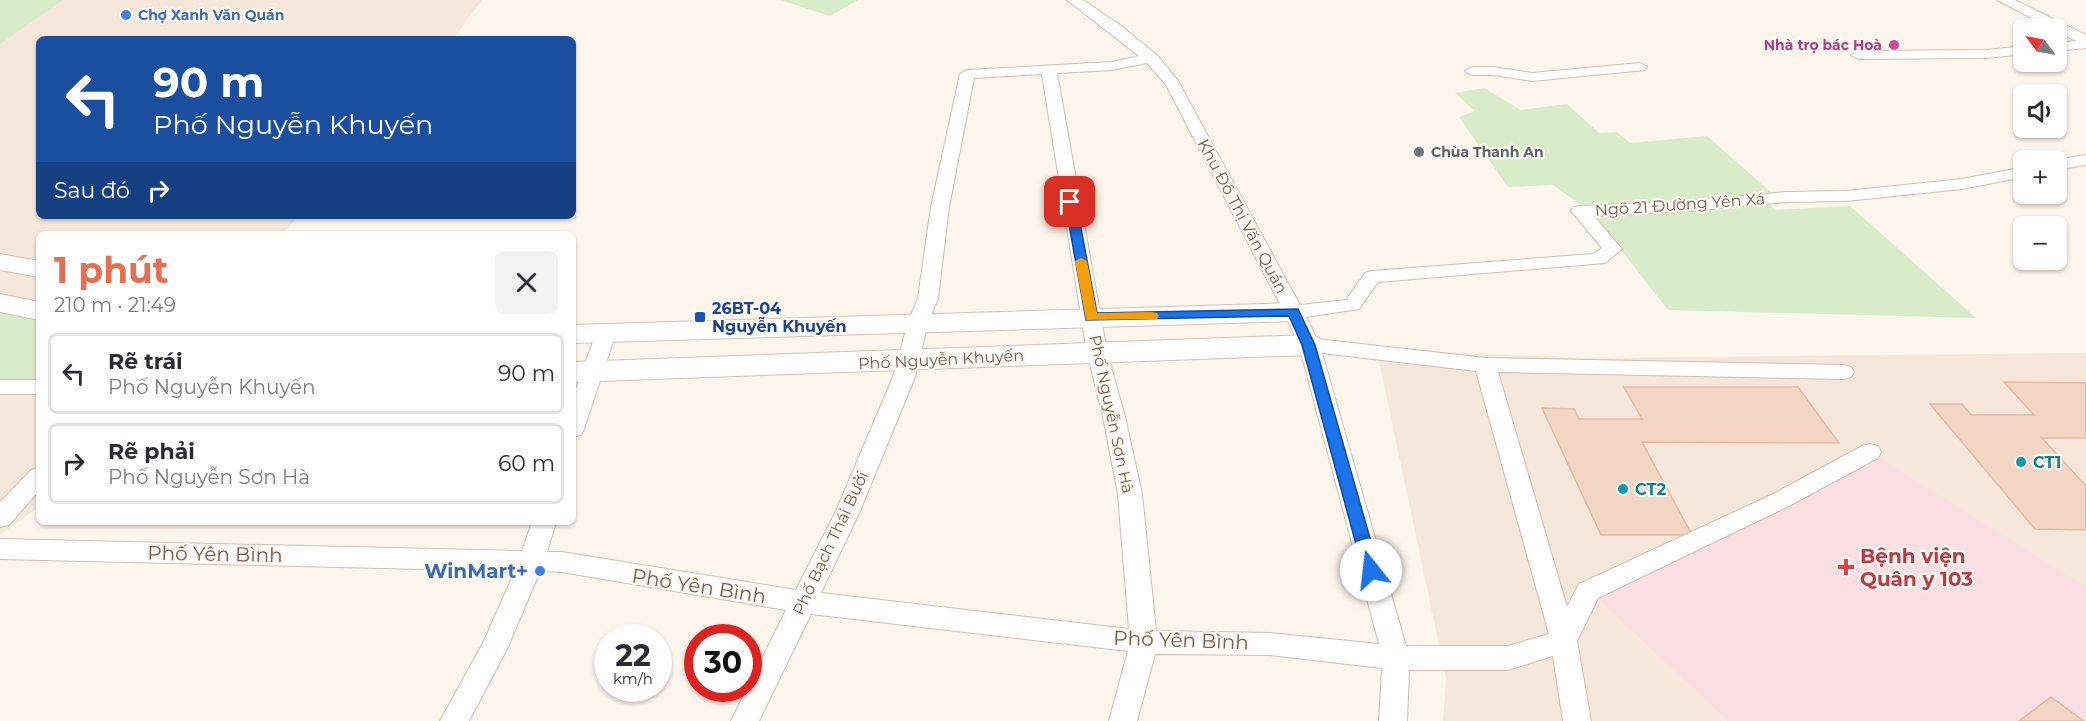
<!DOCTYPE html>
<html lang="vi">
<head>
<meta charset="utf-8">
<style>
	:root { --surface:#fff; --page:#f2f2f3; --text:#2b2b33; --muted:#7c7c81; --line:#e1e1e2; --accent:#e76f51 }
	body { margin:0; font-family:Montserrat,sans-serif; background:var(--page); color:var(--text); height:100vh; display:flex; flex-direction:column; font-size:22px; white-space:nowrap }
	* { box-sizing:border-box; margin:0 }
	p { font-size:20px; color:var(--muted) }
	.icon { flex:none; width:33px; height:33px; fill:none; stroke:currentColor; stroke-width:2; stroke-linecap:round; stroke-linejoin:round }
	.map { position:relative; flex:1; overflow:hidden }
	.side { position:absolute; left:36px; top:231px; width:540px; height:294px; display:flex; flex-direction:column; background:var(--surface); border-radius:9px; box-shadow:0 2px 4px #0004 }
	.side>* { flex:none }
	.hud { position:absolute; left:36px; top:36px; width:540px; height:183px; border-radius:9px; box-shadow:0 2px 4px #0004; background:#1a4fa0; color:#fff; overflow:hidden }
	.needle { width:39px; rotate:302deg }
	.tools { position:absolute; left:2013px; top:18px; display:grid; gap:12px }
	.tools a { display:grid; place-items:center; width:54px; height:54px; border-radius:9px; background:var(--surface); box-shadow:0 2px 4px #0004; font-size:30px }
	.speed { position:absolute; left:594px; top:624px; display:flex; gap:12px; font-size:30px; font-weight:700; text-align:center }
	.speed>* { display:grid; place-content:center; width:78px; height:78px; border-radius:50%; background:var(--surface); box-shadow:0 2px 4px #0004; line-height:1 }
	.speed small { font-size:15px; font-weight:400 }
	.speed .limit { border:9px solid #d22; background:#fff; color:#111 }
	.pin { position:absolute; display:grid; place-items:center; width:51px; height:51px; color:#fff; margin:-26px; border-radius:12px; box-shadow:0 3px 9px #0006 }
	.me { position:absolute; width:66px; margin:-33px; rotate:344deg; stroke-linejoin:round; filter:drop-shadow(0 0 4px #0008) }
	.turn { display:flex; align-items:center; gap:21px; height:126px; padding:0 18px; font-size:27px }
	.turn .icon { width:78px; height:78px; stroke-width:2.5 }
	.turn b { display:block; font-size:42px; line-height:51px }
	.then { display:flex; align-items:center; height:57px; padding:0 18px; background:#0003; gap:12px; font-size:22px }
	.round { display:grid; place-items:center; flex:none; width:63px; height:63px; border-radius:9px; background:var(--page) }
	.headline { display:flex; align-items:center; justify-content:space-between; height:102px; padding:0 18px }
	h1 { font-size:36px; font-weight:700; line-height:45px; color:var(--accent) }
	ul { padding:0; list-style:none }
	li { display:flex; align-items:center; gap:18px; height:81px; margin:0 12px 9px; padding:0 6px; border:3px solid var(--line); border-radius:9px }
	li div { flex:1 }
	li b { display:block; font-size:22px }
	li em { font-style:normal }
	.map>svg:first-child { display:block }
</style>
</head>
<body>
<div class="map">
<svg width="2086" height="721" viewBox="0 0 2086 721">
	<rect width="100%" height="100%" fill="#fdf6ec"/>
	<g fill="#f5e8da">
		<path d="M0,0H482L453,39H39V216H298L283,234H39V507L0,535Z"/>
		<path d="M1376,347L1399,350L1585,358L2086,353V587L1588,591L1727,721H1443L1446,678Z"/>
	</g>
	<path fill="#fbdfe3" d="M1870,452L2086,587V721H1727L1588,591Z"/>
	<g fill="#d8ecc9">
		<path d="M0,0H63L0,44Z"/>
		<path d="M780,0H858L830,16Z"/>
		<path d="M1484,88L1521,110L1567,104L1599,133L1617,132L1630,143L1707,136L1774,195L1667,203L1581,205L1553,185L1508,187L1459,117L1475,111L1455,93Z"/>
		<path d="M1768,202L1775,210L1850,206L1976,318L1668,310L1594,215L1733,209Z"/>
		<path d="M0,306L39,314V386L0,387Z"/>
	</g>
	<g fill="#f3d5c3" stroke="#e6bba3" stroke-width="1.5">
		<path d="M2004,382L2086,383V438H2042L2086,486V530L2035,529L1930,404H1962L1971,415H2034Z"/>
		<path d="M1624,387H1798L1839,443L1642,442L1692,535H1601L1542,408L1574,409L1579,419H1642Z"/>
		<path d="M2051,697L2084,721H2019Z"/>
	</g>
	<g fill="none" stroke-linecap="round" stroke-linejoin="round">
		<g stroke="#d1beb0" stroke-width="2">
			<g id="street">
				<path d="M1067,0H1083L1120,25L1157,55L1178,81L1300,305L1346,300L1365,273L1372,271L1593,254L1602,248L1571,211L1574,207L1580,206L1691,201L1786,192L1846,191L1962,179L2024,167V177L1962,189L1846,201L1786,202L1691,211L1594,216L1622,249L1605,263L1378,282L1359,309L1306,317L1317,339L1485,358L1843,365L1851,367L1854,372L1851,377L1843,379L1498,372L1567,607L1579,584L1771,495L1862,446L1870,444L1878,446L1881,452L1878,458L1787,507L1598,598L1577,641L1591,721H1563L1553,656L1508,670H1409L1407,721H1379L1382,668L1269,655L1155,654L1137,721H1109L1128,651L811,614L759,721H731L786,610L562,572L540,571L507,649L469,721H440L484,641L515,571L0,559V539L522,551L532,522H556L547,552H562L796,590L836,511L893,377L908,323L918,298L931,207L960,74L967,70L1112,62L1139,56ZM1147,63L1166,85L1284,312L1299,345L1379,644L1269,633L1156,631L1142,494L1125,417L1107,352L1057,73L1112,70ZM1042,74L1087,352L1103,417L1118,494L1129,629L821,593L860,511L915,377L928,323L938,298L949,207L974,78ZM1322,353L1476,371L1549,634L1508,646H1406Z"/>
				<path d="M1997,0H2015L2086,35V48L2056,51V43L2076,41Z"/>
				<path d="M2024,46V54L1987,58L1858,59L1851,55L1858,51L1987,50Z"/>
				<path d="M1640,63L1647,67L1645,70L1532,81L1493,75H1472L1465,71L1472,67H1493L1532,73Z"/>
				<path d="M2086,155V165L2056,170V160H2054Z"/>
				<path d="M606,326L613,328L616,333L584,429L581,435L573,437V397L596,333L599,328Z"/>
				<rect x="0" y="380" width="39" height="14"/>
				<path d="M39,467V491L9,525L0,527V502L31,470Z"/>
			</g>
		</g>
		<g stroke="#d6c0b0" stroke-width="2">
			<g id="secondary">
				<path d="M0,254L39,261V277L0,270Z"/>
				<path d="M0,294L39,302V320L0,312Z"/>
				<path d="M1294,303L1304,306L1308,312L1304,318L1294,321L573,343V325Z"/>
				<path d="M1309,335L1319,338L1324,345L1319,352L1309,355L573,382V362Z"/>
			</g>
		</g>
		<use href="#street" fill="#fff" fill-rule="evenodd"/>
		<use href="#secondary" fill="#fff" fill-rule="evenodd"/>
	</g>
	<path fill="#1a73e8" stroke="#114b97" stroke-width="1.5" d="M1070,199L1076,202L1097,313L1298,309L1315,345L1379,570L1377,574L1371,576L1365,574L1363,570L1302,345L1289,316L1086,320L1065,202Z"/>
	<path fill="#f59e0b" d="M1081,258L1087,261L1097,313L1152,312L1157,313L1159,316L1157,319L1086,320L1075,261Z"/>
	<g fill="#3f7fe0" stroke="#fffaf3" stroke-width="2">
		<circle cx="126" cy="15" r="6"/>
		<circle cx="540" cy="571" r="6"/>
	</g>
	<circle fill="#d1479c" stroke="#fffaf3" stroke-width="2" cx="1894" cy="45" r="6"/>
	<circle fill="#6b7280" stroke="#fffaf3" stroke-width="2" cx="1419" cy="152" r="6"/>
	<rect fill="#1a4fb4" stroke="#fffaf3" stroke-width="2" x="694" y="311" width="12" height="12" rx="3"/>
	<g fill="#0f9aa8" stroke="#fffaf3" stroke-width="2">
		<circle cx="2021" cy="462" r="6"/>
		<circle cx="1623" cy="489" r="6"/>
	</g>
	<path fill="#e0444e" stroke="#fffaf3" stroke-width="2" d="M1843 558h6v6h6v6h-6v6h-6v-6h-6v-6h6z"/>
	<g text-anchor="middle" stroke-width="4.5" stroke-linejoin="round" paint-order="stroke">
		<g font-size="14" font-weight="bold" fill="#366cbe" stroke="#fffaf3" text-anchor="start">
			<text x="138" y="20">Chợ Xanh Văn Quán</text>
		</g>
		<g font-size="14" font-weight="bold" fill="#b23c85" stroke="#fffaf3" text-anchor="end">
			<text x="1882" y="50">Nhà trọ bác Hoà</text>
		</g>
		<g font-size="14" font-weight="bold" fill="#5b616d" stroke="#fffaf3" text-anchor="start">
			<text x="1431" y="157">Chùa Thanh An</text>
		</g>
		<g font-size="16" fill="#7a5c4d" stroke="#fffaf3">
			<text transform="translate(1680 204) rotate(-4)" y="6">Ngõ 21 Đường Yên Xá</text>
			<text transform="translate(1243 216) rotate(62)" y="6">Khu Đô Thị Văn Quán</text>
			<text transform="translate(941 359) rotate(-3)" y="6">Phố Nguyễn Khuyến</text>
			<text transform="translate(1112 414) rotate(78)" y="6">Phố Nguyễn Sơn Hà</text>
			<text transform="translate(830 543) rotate(-65)" y="6">Phố Bạch Thái Bưởi</text>
		</g>
		<g font-size="16" font-weight="bold" fill="#164399" stroke="#fffaf3" text-anchor="start">
			<text x="712" y="314">26BT-04<tspan x="712" dy="18">Nguyễn Khuyến</tspan></text>
		</g>
		<g font-size="16" font-weight="bold" fill="#0d838f" stroke="#fffaf3" text-anchor="start">
			<text x="2033" y="468">CT1</text>
			<text x="1635" y="495">CT2</text>
		</g>
		<g font-size="20" fill="#7a5c4d" stroke="#fffaf3">
			<text transform="translate(215 554) rotate(1)" y="7">Phố Yên Bình</text>
			<text transform="translate(699 586) rotate(9)" y="7">Phố Yên Bình</text>
			<text transform="translate(1181 640) rotate(2)" y="7">Phố Yên Bình</text>
		</g>
		<g font-size="20" font-weight="bold" fill="#be3a42" stroke="#fffaf3" text-anchor="start">
			<text x="1860" y="563">Bệnh viện<tspan x="1860" dy="23">Quân y 103</tspan></text>
		</g>
		<g font-size="20" font-weight="bold" fill="#366cbe" stroke="#fffaf3" text-anchor="end">
			<text x="528" y="578">WinMart+</text>
		</g>
	</g>
</svg>
<div class="tools">
<a><svg class="needle" viewBox="-14 -14 28 28"><path d="M0-13l5 13h-10z" fill="#e53935"/><path d="M0 13l5-13h-10z" fill="#7c7c81"/></svg></a>
<a><svg class="icon" aria-label="sound" viewBox="0 0 24 24"><path d="M4 9h4l5-4v14l-5-4H4zM17 9q2 3 0 6"/></svg></a>
<a>+</a>
<a>−</a>
</div>
<div class="speed"><div>22<small>km/h</small></div><div class="limit">30</div></div>
<div class="pin" style="left:1070px;top:202px;background:#d93025"><svg class="icon" aria-label="arrive" viewBox="0 0 24 24"><path d="M6 21V4h12l-3 4 3 4H6"/></svg></div>
<svg class="me" style="left:1371px;top:570px" viewBox="-20 -20 40 40"><circle r="19" fill="#fff"/><path d="M0-13L10 11 0 6-10 11z" fill="#1a73e8"/></svg>
<div class="hud">
<div class="turn"><svg class="icon" aria-label="left" viewBox="0 0 24 24"><path d="M17 20v-9H6M10 6l-5 5 5 5"/></svg><div><b>90 m</b>Phố Nguyễn Khuyến</div></div>
<div class="then">Sau đó<svg class="icon" aria-label="right" viewBox="0 0 24 24"><path d="M7 20v-9h11M14 6l5 5-5 5"/></svg></div>
</div>
<section class="side">
<div class="headline"><div><h1>1 phút</h1><p>210 m · 21:49</p></div><a class="round"><svg class="icon" aria-label="close" viewBox="0 0 24 24"><path d="M6 6l12 12M18 6L6 18"/></svg></a></div>
<ul>
<li><svg class="icon" aria-label="left" viewBox="0 0 24 24"><path d="M17 20v-9H6M10 6l-5 5 5 5"/></svg><div><b>Rẽ trái</b><p>Phố Nguyễn Khuyến</p></div><em>90 m</em></li>
<li><svg class="icon" aria-label="right" viewBox="0 0 24 24"><path d="M7 20v-9h11M14 6l5 5-5 5"/></svg><div><b>Rẽ phải</b><p>Phố Nguyễn Sơn Hà</p></div><em>60 m</em></li>
</ul>
</section>
</div>
</body>
</html>
